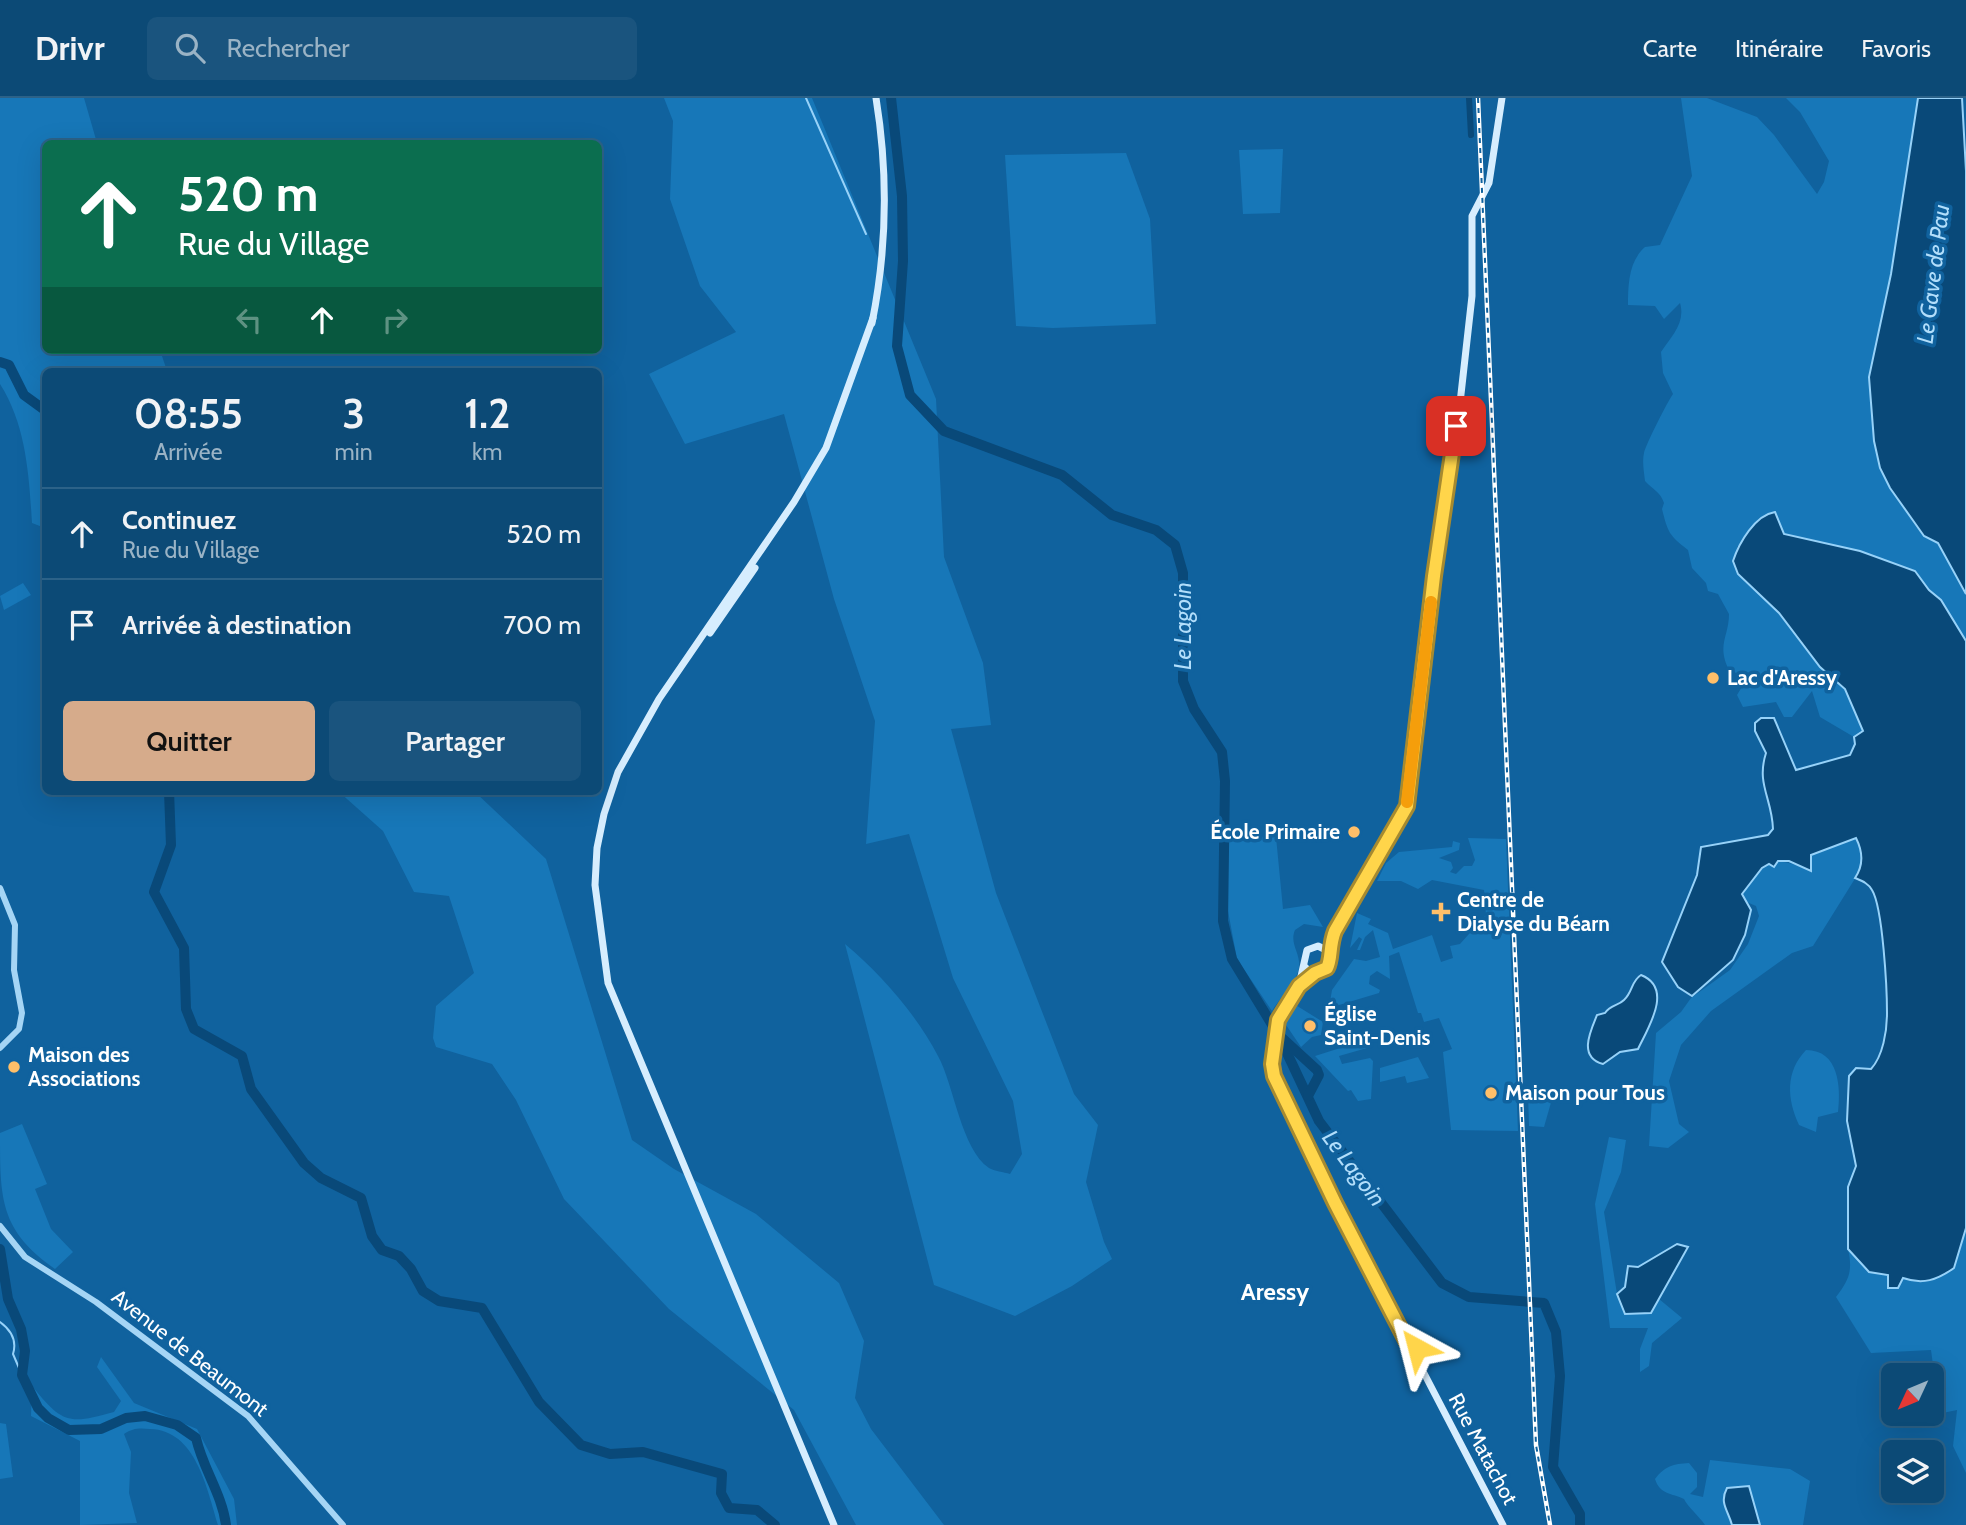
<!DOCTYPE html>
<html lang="fr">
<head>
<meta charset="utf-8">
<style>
	:root { --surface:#0c4a76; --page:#1a547e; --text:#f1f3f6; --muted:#9ab3c5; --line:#2c6288; --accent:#d6ab8b }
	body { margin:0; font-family:Cabin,sans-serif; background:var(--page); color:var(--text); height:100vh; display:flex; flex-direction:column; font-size:26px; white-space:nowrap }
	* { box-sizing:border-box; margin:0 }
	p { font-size:23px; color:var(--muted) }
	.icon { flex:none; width:38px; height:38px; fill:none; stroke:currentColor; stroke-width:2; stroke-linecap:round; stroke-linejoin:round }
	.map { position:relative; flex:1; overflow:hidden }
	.drawer { position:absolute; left:42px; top:270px; width:560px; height:427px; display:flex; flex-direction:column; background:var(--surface); border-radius:10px; box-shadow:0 7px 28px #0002,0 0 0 2px var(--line) }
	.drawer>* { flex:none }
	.guide { position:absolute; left:42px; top:42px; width:560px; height:214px; border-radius:10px; box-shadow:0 7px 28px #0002,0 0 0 2px var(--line); background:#0b6e4f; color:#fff; overflow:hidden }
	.needle { width:46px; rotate:226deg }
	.tools { position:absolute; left:1881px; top:1265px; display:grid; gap:14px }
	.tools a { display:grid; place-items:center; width:63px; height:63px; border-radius:10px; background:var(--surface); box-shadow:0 7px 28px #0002,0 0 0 2px var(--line); font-size:35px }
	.pin { position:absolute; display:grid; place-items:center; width:60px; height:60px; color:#fff; margin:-30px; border-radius:14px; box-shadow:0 4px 10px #0006 }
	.me { position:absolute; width:77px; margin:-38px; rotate:322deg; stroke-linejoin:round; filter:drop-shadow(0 0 5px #0008) }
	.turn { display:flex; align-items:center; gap:24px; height:147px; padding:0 21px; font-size:32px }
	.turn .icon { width:91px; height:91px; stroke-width:2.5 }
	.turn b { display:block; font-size:49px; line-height:60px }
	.lanes { display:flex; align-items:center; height:66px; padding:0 21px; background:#0003; justify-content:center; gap:35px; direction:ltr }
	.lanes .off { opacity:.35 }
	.eta { display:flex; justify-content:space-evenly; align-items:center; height:119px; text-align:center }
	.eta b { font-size:42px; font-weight:600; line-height:49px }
	.primary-button { display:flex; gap:14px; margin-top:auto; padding:14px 21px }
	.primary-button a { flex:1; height:80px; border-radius:10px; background:var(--accent); color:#111; font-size:28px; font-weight:600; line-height:80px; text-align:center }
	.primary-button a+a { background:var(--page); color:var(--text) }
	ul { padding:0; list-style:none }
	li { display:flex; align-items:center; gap:21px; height:91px; padding:0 21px; border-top:2px solid var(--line) }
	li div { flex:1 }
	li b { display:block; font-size:26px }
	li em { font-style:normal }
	header { display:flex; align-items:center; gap:42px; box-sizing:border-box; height:98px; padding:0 35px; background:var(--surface); border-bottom:2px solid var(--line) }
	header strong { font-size:33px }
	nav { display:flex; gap:38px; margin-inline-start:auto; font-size:24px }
	.search { width:490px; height:63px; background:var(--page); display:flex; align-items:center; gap:18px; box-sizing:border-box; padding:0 24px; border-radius:10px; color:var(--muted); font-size:26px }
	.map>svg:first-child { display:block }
</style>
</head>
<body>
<header>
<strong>Drivr</strong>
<div class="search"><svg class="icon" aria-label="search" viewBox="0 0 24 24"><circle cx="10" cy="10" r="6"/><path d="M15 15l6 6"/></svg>Rechercher</div>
<nav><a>Carte</a><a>Itinéraire</a><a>Favoris</a></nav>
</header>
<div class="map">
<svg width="1966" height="1427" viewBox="0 0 1966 1427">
	<rect width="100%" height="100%" fill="#10629e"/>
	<g fill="#1777b8">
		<path d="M0,0H84L97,45L46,46V252H160L167,273H46L45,430L32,425C29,376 26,327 0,286Z"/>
		<path d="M664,0H812L936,301L944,459L983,565L991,627L951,631L996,795L1074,996L1098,1027L1086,1084L1104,1144L1112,1161L1072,1188L1015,1218L934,1187L845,846C881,876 916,916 938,958C954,987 961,1051 989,1070C994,1073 1004,1074 1010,1076L1022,1056L1013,1003L953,880L909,736L866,746L875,623L834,501L784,316L685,346L649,276L736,234L700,188L670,101L673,23Z"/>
		<path d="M1681,0H1707L1757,19L1774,37L1817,96L1824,84L1829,63L1800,14L1786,0H1918L1891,176L1869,278L1880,370L1914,426L1924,438L1938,445L1966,496V543L1941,502L1929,492L1915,473L1860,453L1784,436L1767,416L1737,449L1738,476L1779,515L1820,569L1845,591L1863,633L1854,639L1820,619L1812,593L1792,619H1784L1776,604L1743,609L1737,597L1743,587L1735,574L1728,570C1717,546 1729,538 1729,516L1718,496L1708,493L1706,485L1692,470L1688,452C1669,437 1668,435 1662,411L1664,405C1660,393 1653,392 1645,383C1644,374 1642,363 1644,355C1645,348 1669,301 1673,296L1663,275L1661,254C1671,239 1686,225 1680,205L1664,221L1655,208L1628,207C1628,186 1629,163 1645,149L1660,147L1692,78Z"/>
		<path d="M1283,51L1280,115L1243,116L1239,52Z"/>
		<path d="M1126,55L1150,121L1156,226L1053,230L1016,228L1005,57Z"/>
		<path d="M23,485L31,497L4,512L0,498Z"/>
		<path d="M338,693H474L546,761L632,1042L674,1071L756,1116L839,1185L864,1243L855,1300L871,1331L944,1427H856L794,1312L669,1211L564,1101L516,1002L492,966L436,949L433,940L436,908L474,875L449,798L414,794L383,733Z"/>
		<path d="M1227,738L1276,739L1283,811L1310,807L1323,829L1304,826L1295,832C1289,846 1301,855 1299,870C1297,883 1279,901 1272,913L1237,861L1228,813Z"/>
		<path d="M1856,739L1861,752V771L1813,848L1792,855L1711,913L1681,947L1669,983L1679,1026L1689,1034L1668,1050L1649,1048L1656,935L1681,914L1691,900L1730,872L1748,846L1759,818L1756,808L1742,802V796C1767,762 1770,756 1811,773V757Z"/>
		<path d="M1468,740L1506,741L1518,1033L1451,1032L1443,954L1452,951L1439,920L1424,924L1421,915H1418L1399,854L1389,858L1390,881L1377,873L1370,878L1369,886L1380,892L1379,895L1329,910L1332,892L1354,861L1366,863L1380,859L1373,832L1365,839L1360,852H1357L1362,841L1359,839L1350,850L1357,815L1371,821L1368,826L1388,835L1393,851L1432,837L1441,864L1453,860L1450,848L1460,846L1486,817L1484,792L1432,782L1418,791L1401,783H1377L1386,765L1399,754L1452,749L1453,743L1460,745L1459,752L1439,760L1451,764L1453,770L1450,774L1456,776L1464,768H1472L1475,762Z"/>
		<path d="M1294,906L1323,924L1321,937L1312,939L1301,949L1284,924Z"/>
		<path d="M1375,939L1376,943L1366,946L1367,950L1339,958L1342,966L1370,960L1373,963L1371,1001L1358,1003L1351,992L1348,993L1315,958Z"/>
		<path d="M1806,952C1839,952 1841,989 1838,1014L1818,1019L1816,1034L1799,1027C1787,1001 1785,974 1806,952Z"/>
		<path d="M1418,959L1429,980L1407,985L1405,978L1380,984V970Z"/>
		<path d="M1554,994L1544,1029L1529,1028L1528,995Z"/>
		<path d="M22,1026L47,1086L35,1091L51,1131L73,1154L55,1171C0,1132 0,1102 0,1035Z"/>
		<path d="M1609,1039L1626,1042L1621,1074L1604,1114L1617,1196L1651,1215L1659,1201L1682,1220L1652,1245L1649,1268L1640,1274V1251L1648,1230H1610L1595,1106Z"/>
		<path d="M1966,1130V1375L1953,1348L1957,1312L1933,1317L1935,1282L1931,1252L1871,1255L1836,1199C1849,1182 1853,1173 1848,1151C1877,1186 1915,1177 1954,1170Z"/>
		<path d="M101,1259L134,1305L197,1331L234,1401L237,1427H218C207,1391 196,1332 150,1331C139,1330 133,1330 124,1336L131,1354L129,1395L137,1425L80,1427V1343L31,1318L32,1288C62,1325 68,1327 114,1314L121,1303L97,1269Z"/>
		<path d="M0,1325L6,1326L13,1379L0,1381Z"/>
		<path d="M1710,1362L1790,1371L1810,1383L1803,1427H1760L1749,1388L1728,1390L1725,1411L1732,1427H1705C1699,1418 1687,1408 1684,1401C1672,1395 1660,1397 1655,1381C1665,1368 1673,1366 1689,1365L1697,1375V1389L1690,1396L1703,1399Z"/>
	</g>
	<g fill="#094979" stroke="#97d2f9" stroke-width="2">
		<path d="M1918,0H1962L1966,73V496L1938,445L1924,438L1890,390L1880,370L1874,343L1869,279L1891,176Z"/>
		<path d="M1775,414L1784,436L1860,453L1915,473L1929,492L1941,502L1966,543V1130L1954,1170C1937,1182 1923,1187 1903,1180L1898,1190H1888V1177L1869,1174L1848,1151V1089L1856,1068L1847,1023L1849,978L1856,970L1871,971C1883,958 1887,933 1887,915C1887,892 1883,810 1872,792C1868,785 1862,783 1855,780C1864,767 1863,754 1856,740L1811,757V773L1789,763H1778L1774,769L1769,766L1762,770L1742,796L1751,812L1745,837L1733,862L1692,898L1678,889L1662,864L1697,777L1701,749L1768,737L1773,731C1772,700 1756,686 1766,655L1755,633V625L1761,620H1774L1796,672L1850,657L1855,646L1854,639L1863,633L1845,591L1820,569L1779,515L1738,476L1733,463C1739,445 1755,417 1775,414Z"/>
		<path d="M1641,877C1674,890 1648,930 1638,951L1620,954L1603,966C1578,959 1590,934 1597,917L1605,915C1610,907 1618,908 1624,902C1633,894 1631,883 1641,877Z"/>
		<path d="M1677,1146L1688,1149L1651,1215L1625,1216L1617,1196L1625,1189L1628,1168L1638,1169Z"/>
		<path d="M1749,1388L1760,1427H1732C1728,1412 1719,1405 1727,1390Z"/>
	</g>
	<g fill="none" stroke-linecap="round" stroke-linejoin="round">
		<g stroke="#97d2f9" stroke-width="2">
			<path d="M806,0L866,136"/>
			<path d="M0,1224C11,1232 17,1243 13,1256L22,1277"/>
		</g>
		<path stroke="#094979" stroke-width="6" d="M1469,0L1471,37"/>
		<g stroke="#094979" stroke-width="10">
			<path d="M891,0L902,98L903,163L897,248L910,297L944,333L1062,377L1112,417L1156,432L1175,447L1183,475V583L1194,611L1222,654L1225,683L1223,823L1232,861L1279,938L1319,1023L1442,1185L1469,1199L1544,1205L1556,1234L1560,1278L1553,1369L1580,1416V1427"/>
			<path d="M0,264L9,267L24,297L46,313"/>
			<path d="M169,693L171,747L154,794L184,850L186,911L194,931L242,958L251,991L304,1065L321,1080L361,1100L372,1138L382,1152L399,1158L411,1171L423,1193L439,1203L482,1210L539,1304L581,1347L610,1356L643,1354L722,1376L721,1395L729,1410L757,1412L775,1427"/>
			<path d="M1282,940L1317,972L1319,977L1308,998"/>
			<path d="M0,1151L8,1201L21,1231L25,1253L22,1277L38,1310L48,1320L69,1332L101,1331L126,1320L145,1318L177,1327L196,1340C203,1371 222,1396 226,1427"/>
		</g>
		<g stroke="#a5d5f5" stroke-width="6">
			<path d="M0,790L15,827L14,872L22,915L19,931L0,950"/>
			<path d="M0,1128L25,1159L96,1204L248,1318L343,1427"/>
		</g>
		<g stroke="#d6edfe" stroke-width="7">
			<path d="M872,225C887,151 888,74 876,0"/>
			<path d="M710,535L755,470"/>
			<path d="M1328,853L1335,833L1407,707L1434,478L1460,305L1472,198V118L1489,85L1502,0"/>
			<path d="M1315,875C1287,898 1268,932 1272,969C1276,1001 1299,1033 1314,1062C1344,1123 1375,1183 1407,1244L1406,1251L1413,1254L1503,1427"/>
			<path d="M1299,887L1307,852L1318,848L1328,853L1330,864L1323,874L1311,875L1304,868"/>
			<path d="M1407,1244L1413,1242L1417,1246L1413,1254"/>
			<path d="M834,1427L608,885L595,787L597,750L604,716L618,674L659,601L794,404L826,350L873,220"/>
		</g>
		<g stroke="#fff" stroke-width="4.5">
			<path id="rail" d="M1478,0L1536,1347L1550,1427"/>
		</g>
		<use href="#rail" stroke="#10629e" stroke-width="2" stroke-dasharray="5" stroke-linecap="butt"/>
	</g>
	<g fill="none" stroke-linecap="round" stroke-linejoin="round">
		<g stroke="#a68a30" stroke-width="18">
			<path id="route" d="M1417,1250L1415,1243L1407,1244L1335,1105L1274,978L1272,966L1278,922L1299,888L1315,875L1327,870C1332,861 1329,848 1335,833L1407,708L1434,478L1456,328"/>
		</g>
		<use href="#route" stroke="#ffd54a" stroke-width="12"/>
		<path stroke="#f59e0b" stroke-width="12" d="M1407,704L1431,504"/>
	</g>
	<g fill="#ffbf69" stroke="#10629e" stroke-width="2.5">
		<circle cx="1713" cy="580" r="7"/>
		<circle cx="1354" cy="734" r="7"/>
		<path d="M1437.5 803.5h7v7h7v7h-7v7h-7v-7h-7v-7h7z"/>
		<circle cx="1310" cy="928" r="7"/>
		<circle cx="14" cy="969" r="7"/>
		<circle cx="1491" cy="995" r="7"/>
	</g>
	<g text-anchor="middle" stroke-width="7" stroke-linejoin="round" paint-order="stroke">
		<g font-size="21" font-weight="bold" fill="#fff" stroke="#10629e" text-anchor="start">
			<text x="1727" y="587">Lac d'Aressy</text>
			<text x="1340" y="741" text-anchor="end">École Primaire</text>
			<text x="1457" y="809">Centre de<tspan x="1457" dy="24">Dialyse du Béarn</tspan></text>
			<text x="1324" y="923">Église<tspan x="1324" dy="24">Saint-Denis</tspan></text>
			<text x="28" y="964">Maison des<tspan x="28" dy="24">Associations</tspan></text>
			<text x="1505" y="1002">Maison pour Tous</text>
		</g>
		<g font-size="21" fill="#fff" stroke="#10629e">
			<text transform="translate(190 1255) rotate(38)" y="7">Avenue de Beaumont</text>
			<text transform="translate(1483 1351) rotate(62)" y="7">Rue Matachot</text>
		</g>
		<g font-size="23" font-style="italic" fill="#b2defb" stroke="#10629e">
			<text transform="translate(1933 176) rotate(-83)" y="8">Le Gave de Pau</text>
			<text transform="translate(1183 528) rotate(-90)" y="8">Le Lagoin</text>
			<text transform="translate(1354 1070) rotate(53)" y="8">Le Lagoin</text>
		</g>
		<g font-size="24" font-weight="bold" fill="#fff" stroke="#10629e">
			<text x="1275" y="1202">Aressy</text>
		</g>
	</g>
</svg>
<div class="tools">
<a><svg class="needle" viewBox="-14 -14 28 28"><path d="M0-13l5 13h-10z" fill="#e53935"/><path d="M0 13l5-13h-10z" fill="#9ab3c5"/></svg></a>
<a><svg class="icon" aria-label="layers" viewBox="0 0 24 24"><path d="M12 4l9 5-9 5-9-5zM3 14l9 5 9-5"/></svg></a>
</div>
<div class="pin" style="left:1456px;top:328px;background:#d93025"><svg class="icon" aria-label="arrive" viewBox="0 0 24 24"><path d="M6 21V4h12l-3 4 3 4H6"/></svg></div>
<svg class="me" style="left:1417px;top:1250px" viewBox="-20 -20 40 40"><path d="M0-17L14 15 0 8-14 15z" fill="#ffd54a" stroke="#fff" stroke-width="4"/></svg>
<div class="guide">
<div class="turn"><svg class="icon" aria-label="ahead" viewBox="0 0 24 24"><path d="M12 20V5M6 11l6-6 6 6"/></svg><div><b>520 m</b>Rue du Village</div></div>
<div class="lanes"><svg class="icon off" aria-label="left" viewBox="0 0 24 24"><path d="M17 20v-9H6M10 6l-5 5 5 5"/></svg><svg class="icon" aria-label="ahead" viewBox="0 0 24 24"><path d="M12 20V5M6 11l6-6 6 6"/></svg><svg class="icon off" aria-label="right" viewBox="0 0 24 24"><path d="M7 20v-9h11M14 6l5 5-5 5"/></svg></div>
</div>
<section class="drawer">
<div class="eta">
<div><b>08:55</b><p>Arrivée</p></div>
<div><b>3</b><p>min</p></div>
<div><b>1.2</b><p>km</p></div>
</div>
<ul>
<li><svg class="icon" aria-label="ahead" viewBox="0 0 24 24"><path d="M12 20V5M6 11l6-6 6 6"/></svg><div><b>Continuez</b><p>Rue du Village</p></div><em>520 m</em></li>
<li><svg class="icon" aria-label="arrive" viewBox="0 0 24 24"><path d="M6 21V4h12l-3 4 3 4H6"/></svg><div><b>Arrivée à destination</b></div><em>700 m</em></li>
</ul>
<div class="primary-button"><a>Quitter</a><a>Partager</a></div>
</section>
</div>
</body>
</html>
